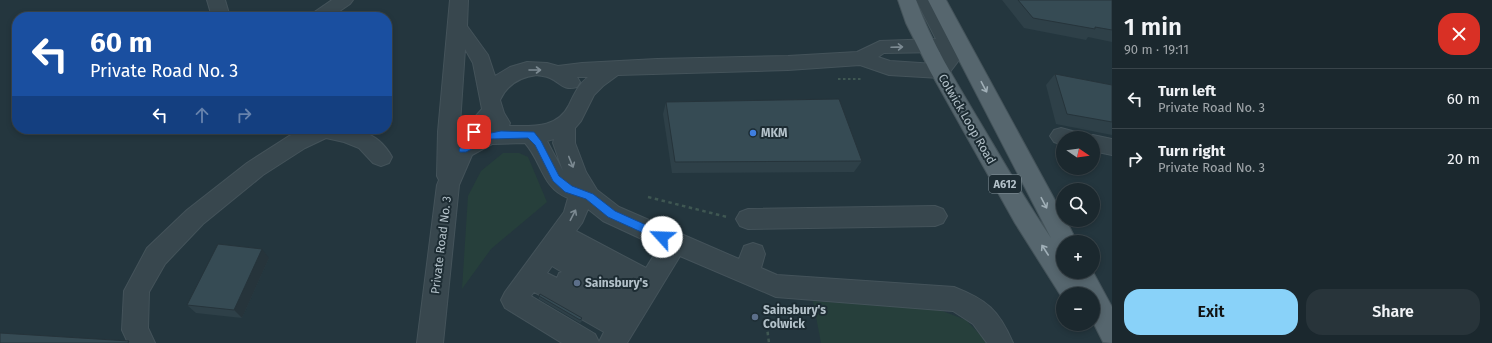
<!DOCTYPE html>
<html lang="en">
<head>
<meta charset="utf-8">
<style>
	:root { --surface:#1b282e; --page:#28343a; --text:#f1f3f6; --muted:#a0a6aa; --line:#39444a; --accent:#89d2f9 }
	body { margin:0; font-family:"Fira Sans",sans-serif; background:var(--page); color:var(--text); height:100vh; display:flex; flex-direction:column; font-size:15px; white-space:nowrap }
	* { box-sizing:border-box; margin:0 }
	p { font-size:13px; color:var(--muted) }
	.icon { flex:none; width:22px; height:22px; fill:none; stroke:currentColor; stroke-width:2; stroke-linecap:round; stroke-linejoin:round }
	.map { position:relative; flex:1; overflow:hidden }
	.panel { display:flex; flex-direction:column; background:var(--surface); width:380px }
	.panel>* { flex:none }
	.top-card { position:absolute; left:12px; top:12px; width:380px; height:122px; border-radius:16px; box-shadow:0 2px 6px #0003,0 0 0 1px var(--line); background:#1a4fa0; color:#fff; overflow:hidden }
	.needle { width:26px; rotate:103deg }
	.controls { position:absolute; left:1056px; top:131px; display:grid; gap:8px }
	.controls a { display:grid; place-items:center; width:44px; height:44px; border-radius:50%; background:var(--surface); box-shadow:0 2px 6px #0003,0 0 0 1px var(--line); font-size:20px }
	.pin { position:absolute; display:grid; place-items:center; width:34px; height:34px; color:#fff; margin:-17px; border-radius:8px; box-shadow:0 2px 6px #0006 }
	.me { position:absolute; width:44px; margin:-22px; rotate:295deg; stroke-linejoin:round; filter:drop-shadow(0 0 3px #0008) }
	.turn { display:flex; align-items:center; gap:14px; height:84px; padding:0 12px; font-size:18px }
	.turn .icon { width:52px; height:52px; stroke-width:2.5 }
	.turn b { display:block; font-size:28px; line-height:34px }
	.lanes { display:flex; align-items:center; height:38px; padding:0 12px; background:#0003; justify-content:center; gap:20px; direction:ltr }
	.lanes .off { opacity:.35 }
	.round { display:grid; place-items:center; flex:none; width:42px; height:42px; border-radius:16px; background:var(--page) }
	.head { display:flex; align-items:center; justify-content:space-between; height:68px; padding:0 12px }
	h1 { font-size:24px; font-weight:600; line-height:30px }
	.action { display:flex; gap:8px; margin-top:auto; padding:8px 12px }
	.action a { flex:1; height:46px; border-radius:16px; background:var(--accent); color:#111; font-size:16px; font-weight:600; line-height:46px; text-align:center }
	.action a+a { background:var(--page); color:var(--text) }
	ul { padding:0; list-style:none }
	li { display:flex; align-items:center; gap:12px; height:60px; padding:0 12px; border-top:1px solid var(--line) }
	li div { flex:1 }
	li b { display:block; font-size:15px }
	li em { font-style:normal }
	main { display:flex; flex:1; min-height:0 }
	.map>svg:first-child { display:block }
</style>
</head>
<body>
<main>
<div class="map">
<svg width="1112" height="343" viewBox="0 0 1112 343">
	<rect width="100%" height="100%" fill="#24363e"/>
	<g fill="#263f3b">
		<path d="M503,153H519L528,157L547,202L491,249L462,289L468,196L481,171Z"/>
		<path d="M813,301L937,309L966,320L988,343H821Z"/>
	</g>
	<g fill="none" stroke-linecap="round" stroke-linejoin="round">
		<g stroke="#44535a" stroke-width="2">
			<g id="minor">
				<path d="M207,0H225L230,17H212Z"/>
				<path d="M332,0H353L350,4L331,17H310L313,13Z"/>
				<path d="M450,0H468L467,26L488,55L495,76L510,67L527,62L547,63L558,66L582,63L657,59L788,56L857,52L880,41L936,39L916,0H934L958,45L959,60L947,76L940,78L889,75L860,65L788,70L618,75L603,86L594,95L581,121L575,128V143L586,172L597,190L619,207L739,259L744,246L753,243L762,246L765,254L761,268L777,275L954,287C987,300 999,310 1013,343H987L973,324L953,311L776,297L680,256L627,343H562L505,308L501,300L505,292L564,212L568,198C542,188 542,162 525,143L492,144L472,155L459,185L443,343H417L437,185L439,180L437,176L438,132ZM465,49L473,63L482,109L467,126L459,139ZM940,52L939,59L935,64L890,61L878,57L884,53ZM537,75C541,76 546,76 550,78C561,83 563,91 577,87L580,82L577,77H588C579,84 574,94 569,105C557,129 532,126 509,126L510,123L504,113L500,100C507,85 519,77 537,75ZM554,139L553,143L563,171L547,141ZM588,209L603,221L659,247L646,268L576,231L582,223ZM552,266L562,272L559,273L557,278L547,273ZM534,292L604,332L599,342L595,334L531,296Z"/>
				<path d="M1061,128L1076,132L1080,138H1063V145L1054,142L1050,136L1054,130Z"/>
				<path d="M306,129C339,129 373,122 392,157L389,163L381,166L373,163L359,148L344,142L326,138L305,148L263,175L203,224L165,264L149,292L148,328L155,343H128L122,330L124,291L147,248L187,210L247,163L289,136Z"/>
				<path d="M1093,135L1112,139V155L1093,151V138H1085Z"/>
				<path d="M935,206L943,209L947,216L943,223L935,226L748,229L740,226L736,219L740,212L748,209Z"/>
			</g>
		</g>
		<g stroke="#44535a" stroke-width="2">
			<path id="major" d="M898,0H916C931,42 955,80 978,119C1002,159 1025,200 1051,238L928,0H946L1063,215V220H1066L1077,242H1063V252L1059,250L1063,256V272H1093L1112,307V343L1103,342L1093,322V294H1063V299L1015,223L930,71L906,23Z"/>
		</g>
		<path stroke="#3f5752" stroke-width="2" stroke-dasharray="2.5 2.5" stroke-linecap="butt" d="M838,79H863"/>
		<g stroke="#3f5752" stroke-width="2.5" stroke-dasharray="3.5 3.5" stroke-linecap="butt">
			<path d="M648,197L727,217"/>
			<path d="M764,304L769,343"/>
		</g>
		<use href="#minor" fill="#38474e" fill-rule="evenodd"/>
		<use href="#major" fill="#56666e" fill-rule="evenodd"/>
	</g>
	<g fill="#2e4048">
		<path d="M1002,0H1112V42L1088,37L1086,40L1024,28Z"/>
		<path d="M1055,74L1112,85V135L1056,124L1046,85Z"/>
		<path d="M666,102L862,161L854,172L672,173L663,114Z"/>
		<path d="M269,258L242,318L196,313L187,305Z"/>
		<path d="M539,296L582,318V321L580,323L539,299Z"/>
	</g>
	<path fill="#26343b" d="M262,249L269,258L242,318L234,310Z"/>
	<g fill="#364b54" stroke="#26343b">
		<path d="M1018,0H1112V30L1095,27V29L1033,18Z"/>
		<path d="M1055,74L1112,85V122L1067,114Z"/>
		<path d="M839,99L862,161L675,162L666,102Z"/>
		<path d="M218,244L262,249L234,310L187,305Z"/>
		<path d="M540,294L582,318L580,320L539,296Z"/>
		<path d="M0,333L129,341L128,343H0Z"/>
	</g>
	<defs><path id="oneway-shaft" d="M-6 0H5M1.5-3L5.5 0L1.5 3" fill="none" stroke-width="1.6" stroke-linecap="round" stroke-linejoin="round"/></defs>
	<g stroke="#7c8a92">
		<use href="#oneway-shaft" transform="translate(897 47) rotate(-2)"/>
		<use href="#oneway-shaft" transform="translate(535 70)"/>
		<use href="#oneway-shaft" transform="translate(571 162) rotate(68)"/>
		<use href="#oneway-shaft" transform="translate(573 215) rotate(-63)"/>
	</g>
	<g stroke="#a0afb7">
		<use href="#oneway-shaft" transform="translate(984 87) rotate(62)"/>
		<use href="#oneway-shaft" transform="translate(1044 203) rotate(62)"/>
		<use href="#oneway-shaft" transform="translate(1045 250) rotate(-123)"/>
	</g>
	<path fill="#1a73e8" stroke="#114b97" d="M474,128L478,132L473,141L486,134L501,131L534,132L541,141L559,176L572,186L593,194L615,211L666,234L667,237L666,240L662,242L659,240L608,217L586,199L565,192L553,181L535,145L528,138L491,139L466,152H460L459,150L460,148L471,129Z"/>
	<circle fill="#3f7fe0" stroke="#1d2c33" stroke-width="1.5" cx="753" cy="133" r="4"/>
	<g fill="#5c6f8a" stroke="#1d2c33" stroke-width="1.5">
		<circle cx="577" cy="283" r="4"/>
		<circle cx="755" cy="317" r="4"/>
	</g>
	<g text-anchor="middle" stroke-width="4" stroke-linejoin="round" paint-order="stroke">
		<rect fill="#1d2c33" stroke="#86949c" stroke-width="1" x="989" y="175" width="32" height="18" rx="3"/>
		<g font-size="11" font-weight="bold" fill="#b3c1c9">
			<text x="1005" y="188">A612</text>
		</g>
		<g font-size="12" fill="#b3c1c9" stroke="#1d2c33">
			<text transform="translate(967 119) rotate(60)" y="4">Colwick Loop Road</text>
			<text transform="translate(441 245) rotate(-83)" y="4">Private Road No. 3</text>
		</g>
		<g font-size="12" font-weight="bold" fill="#b3c1c9" stroke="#1d2c33" text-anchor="start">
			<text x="761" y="137">MKM</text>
			<text x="585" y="287">Sainsbury's</text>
			<text x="763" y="314">Sainsbury's<tspan x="763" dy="14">Colwick</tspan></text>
		</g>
	</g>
</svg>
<div class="controls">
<a><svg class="needle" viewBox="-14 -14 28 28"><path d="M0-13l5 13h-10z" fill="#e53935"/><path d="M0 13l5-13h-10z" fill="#a0a6aa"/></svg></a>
<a><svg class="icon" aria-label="search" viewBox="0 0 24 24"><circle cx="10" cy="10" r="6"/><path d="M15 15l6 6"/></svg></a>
<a>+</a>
<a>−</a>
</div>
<div class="pin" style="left:474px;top:132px;background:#d93025"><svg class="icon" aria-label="arrive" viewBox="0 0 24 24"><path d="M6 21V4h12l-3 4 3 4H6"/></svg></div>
<svg class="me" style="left:662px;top:237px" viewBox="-20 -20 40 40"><circle r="19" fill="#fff"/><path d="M0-13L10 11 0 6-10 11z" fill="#1a73e8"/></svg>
<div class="top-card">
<div class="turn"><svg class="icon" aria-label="left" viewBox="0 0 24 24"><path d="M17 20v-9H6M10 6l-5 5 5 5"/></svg><div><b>60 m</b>Private Road No. 3</div></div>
<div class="lanes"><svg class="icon" aria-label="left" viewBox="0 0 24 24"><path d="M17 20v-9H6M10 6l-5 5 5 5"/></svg><svg class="icon off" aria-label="ahead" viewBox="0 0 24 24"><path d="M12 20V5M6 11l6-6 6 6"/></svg><svg class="icon off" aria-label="right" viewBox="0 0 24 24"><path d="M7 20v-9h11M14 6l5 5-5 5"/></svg></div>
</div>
</div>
<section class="panel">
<div class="head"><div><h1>1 min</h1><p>90 m · 19:11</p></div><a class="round" style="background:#d93025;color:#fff"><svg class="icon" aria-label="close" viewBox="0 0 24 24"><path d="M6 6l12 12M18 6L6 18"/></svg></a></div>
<ul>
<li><svg class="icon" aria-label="left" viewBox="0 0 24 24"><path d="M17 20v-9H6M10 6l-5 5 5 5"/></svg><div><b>Turn left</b><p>Private Road No. 3</p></div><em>60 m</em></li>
<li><svg class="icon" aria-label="right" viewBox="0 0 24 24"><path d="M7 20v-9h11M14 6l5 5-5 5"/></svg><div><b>Turn right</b><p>Private Road No. 3</p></div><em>20 m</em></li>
</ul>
<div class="action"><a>Exit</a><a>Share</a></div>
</section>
</main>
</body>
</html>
